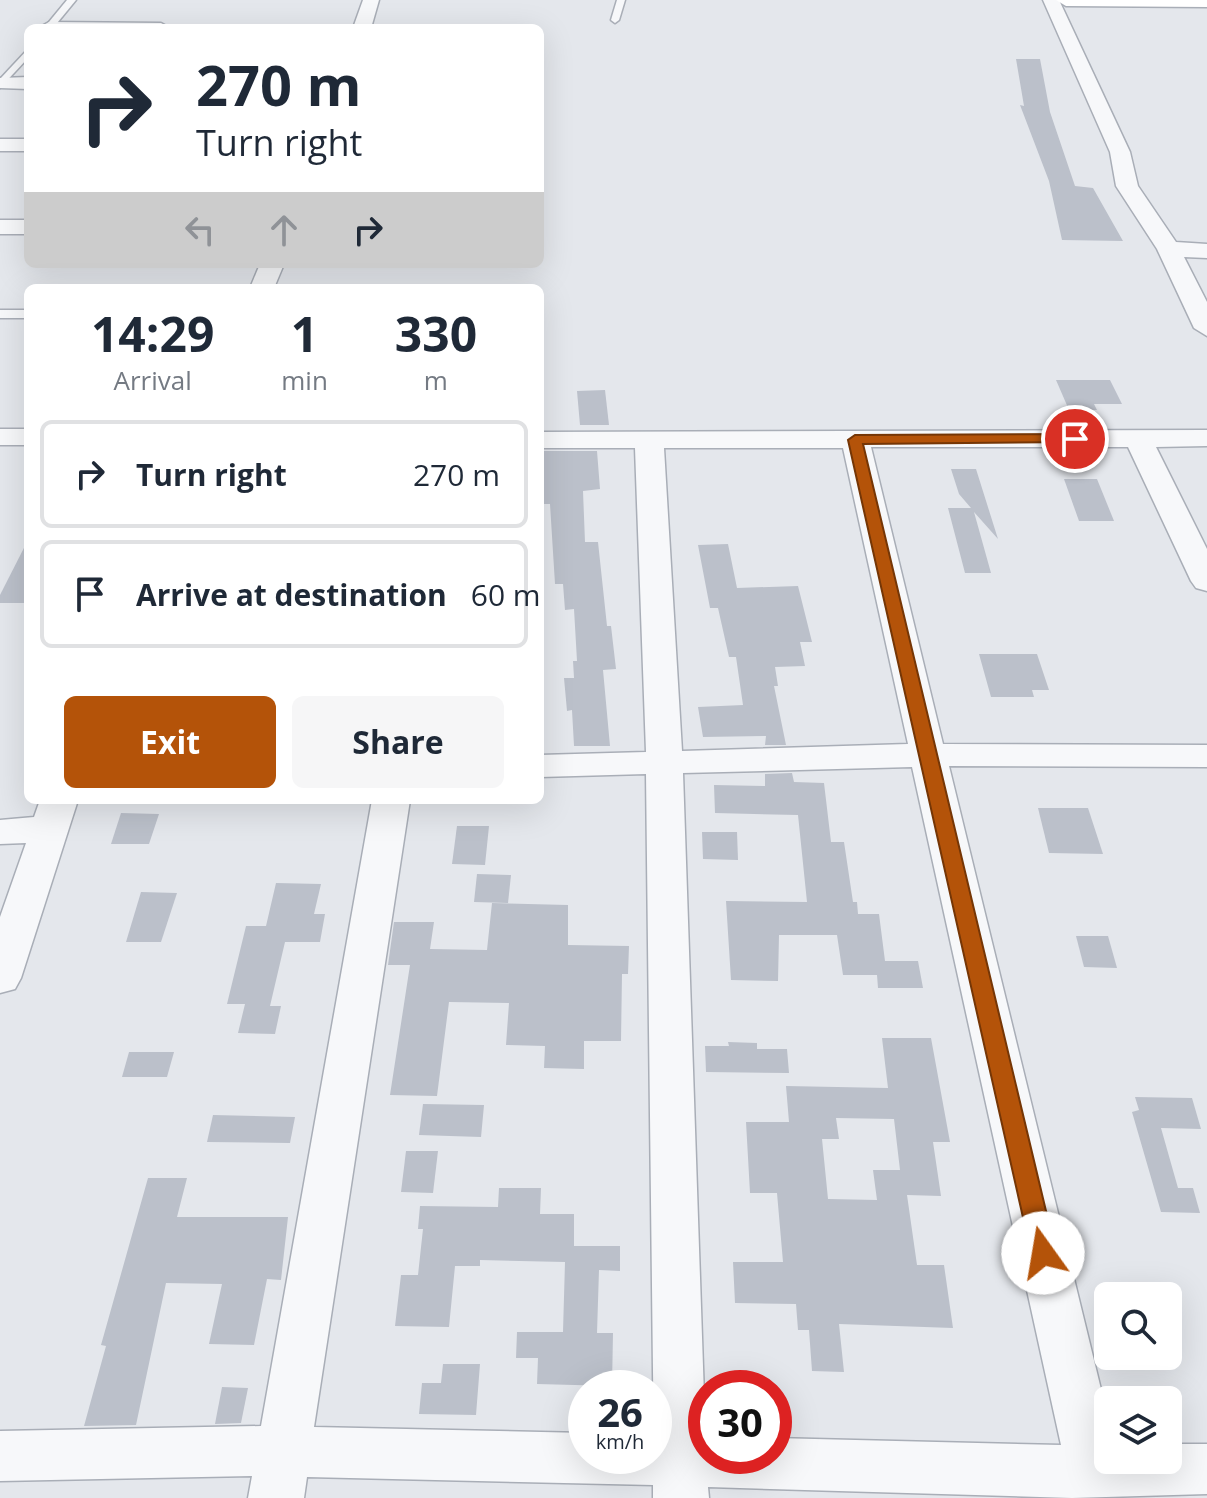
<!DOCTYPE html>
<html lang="en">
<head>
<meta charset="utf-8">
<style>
	:root { --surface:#fff; --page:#f6f6f7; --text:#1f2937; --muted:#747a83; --line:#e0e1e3; --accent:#b45309 }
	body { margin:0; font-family:"Open Sans",sans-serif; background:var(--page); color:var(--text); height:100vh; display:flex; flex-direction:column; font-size:30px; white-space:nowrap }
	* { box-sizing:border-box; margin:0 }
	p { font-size:26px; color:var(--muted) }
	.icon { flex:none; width:44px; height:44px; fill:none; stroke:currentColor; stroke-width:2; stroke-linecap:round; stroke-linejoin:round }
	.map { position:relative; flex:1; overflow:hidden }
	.side { position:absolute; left:24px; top:284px; width:520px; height:520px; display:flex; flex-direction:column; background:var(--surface); border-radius:12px; box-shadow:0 8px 32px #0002 }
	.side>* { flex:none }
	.hud { position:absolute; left:24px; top:24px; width:520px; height:244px; border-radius:12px; box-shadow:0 8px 32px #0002; background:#fff; color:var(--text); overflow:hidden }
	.fabs { position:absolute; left:1094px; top:1282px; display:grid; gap:16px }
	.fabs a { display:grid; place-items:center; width:88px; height:88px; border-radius:12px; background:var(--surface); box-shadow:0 8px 32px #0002; font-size:40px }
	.speed { position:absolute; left:568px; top:1370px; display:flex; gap:16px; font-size:40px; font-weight:700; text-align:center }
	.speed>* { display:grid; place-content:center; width:104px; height:104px; border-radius:50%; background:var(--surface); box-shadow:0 8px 32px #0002; line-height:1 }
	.speed small { font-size:20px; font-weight:400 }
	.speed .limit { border:12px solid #d22; background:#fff; color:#111 }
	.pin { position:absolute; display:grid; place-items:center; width:68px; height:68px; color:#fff; margin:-34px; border:4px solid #fff; border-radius:50%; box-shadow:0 2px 8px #0007 }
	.me { position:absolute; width:88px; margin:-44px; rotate:347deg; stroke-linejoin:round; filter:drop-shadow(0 0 6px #0008) }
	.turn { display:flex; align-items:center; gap:28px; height:168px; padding:0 40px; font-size:36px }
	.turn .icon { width:104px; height:104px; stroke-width:2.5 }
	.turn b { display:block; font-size:56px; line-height:68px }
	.lanes { display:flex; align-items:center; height:76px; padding:0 40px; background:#0003; justify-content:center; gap:40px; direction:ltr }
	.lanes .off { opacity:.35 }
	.eta { display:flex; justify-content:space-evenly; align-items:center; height:136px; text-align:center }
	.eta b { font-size:48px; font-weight:700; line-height:56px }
	.button { display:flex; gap:16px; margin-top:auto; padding:16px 40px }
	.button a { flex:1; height:92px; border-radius:12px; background:var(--accent); color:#fff; font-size:32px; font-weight:700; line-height:92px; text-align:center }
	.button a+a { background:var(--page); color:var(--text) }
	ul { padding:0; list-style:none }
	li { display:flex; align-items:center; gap:24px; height:108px; margin:0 16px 12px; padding:0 24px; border:4px solid var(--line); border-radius:12px }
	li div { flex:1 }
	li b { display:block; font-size:30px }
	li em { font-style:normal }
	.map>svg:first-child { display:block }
</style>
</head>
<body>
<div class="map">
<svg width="1207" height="1498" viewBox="0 0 1207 1498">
	<rect width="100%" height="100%" fill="#e4e7ec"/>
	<g fill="#bbc0ca" fill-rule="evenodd">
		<path d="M1016,59H1040L1050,112L1075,186L1093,188L1123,241L1062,240L1049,181L1020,105L1024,106Z"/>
		<path d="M1056,380H1110L1122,404H1094L1097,410H1069Z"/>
		<path d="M605,390L609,425H580L577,391Z"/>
		<path d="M540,451H597L600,489L583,491L585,542H598L607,626H611L616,669L603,670L610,746H574L572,710L567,711L564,678H574L573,661H577L574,609L565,610L563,584H555L550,504H540Z"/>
		<path d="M951,469H976L998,539L974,512L991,573H965L948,508H971L959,494Z"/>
		<path d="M1064,479H1097L1114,521H1079Z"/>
		<path d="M28,540V603H0V595Z"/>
		<path d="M728,544L737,588L798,586L812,642H800L805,666L775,667L778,686H774L786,745H765L766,736L703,737L698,707L743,705L736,657H729L718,608H710L698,545Z"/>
		<path d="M979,654H1037L1049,690H1032L1034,697H991Z"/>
		<path d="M792,773L794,782L824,783L831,842H844L853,902H857L858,914H879L885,961H918L923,988H878L877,975H843L837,935H779L778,981L731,980L726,901L807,902L798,815L715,813L714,785L765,786V774Z"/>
		<path d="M1038,808H1088L1103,854L1049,853Z"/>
		<path d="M121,813L159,814L149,844H111Z"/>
		<path d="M457,826H489L485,865L452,864Z"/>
		<path d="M702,832H737L738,860L703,859Z"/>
		<path d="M477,874L511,875L508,903L474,902Z"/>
		<path d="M276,883L321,884L314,914H325L320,942H285L270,1006H281L275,1034L238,1033L245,1004H227L246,926H266Z"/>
		<path d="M141,892L177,893L161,942H126Z"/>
		<path d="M492,903L568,905V945L629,946L628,974H622L621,1041H584V1069L544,1068L545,1046L506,1045L509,1003L449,1002L437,1096L390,1095L410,965H388L394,922H434L430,949L487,950Z"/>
		<path d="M1076,936H1108L1117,968L1084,967Z"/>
		<path d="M882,1038H931L950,1142H933L941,1196L907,1195L917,1265H944L953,1328L839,1324L844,1372L812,1371L809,1330H798L796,1304L735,1303L733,1262H783L777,1193H750L746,1122H789L786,1086L888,1088ZM836,1118L894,1119L900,1170H873L877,1200L828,1199L822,1139H839Z"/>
		<path d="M728,1042L757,1043V1049H787L789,1073L706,1072L705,1046H729Z"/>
		<path d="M129,1052H174L167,1077H122Z"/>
		<path d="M1135,1097L1192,1098L1201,1129L1161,1128L1178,1188H1193L1200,1213L1161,1212L1132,1112L1139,1110Z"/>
		<path d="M423,1104L484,1105L481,1137L419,1135Z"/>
		<path d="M213,1115L295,1117L290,1143L207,1142Z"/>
		<path d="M406,1151H438L433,1193L401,1192Z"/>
		<path d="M148,1178H187L177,1217H288L281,1280L267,1279L254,1345L209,1344L222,1284L166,1283L136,1425L84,1426L106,1346L101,1345Z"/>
		<path d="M499,1188H541L540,1214H574V1246H620V1271L599,1270L597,1333H613L612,1386L537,1384L538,1358H516L517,1332H563L565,1262L480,1260V1266H455L449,1327L395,1326L401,1275H418L423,1229H418L420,1206L498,1207Z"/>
		<path d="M443,1364H480L476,1415L419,1414L422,1383H441Z"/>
		<path d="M222,1387L248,1388L241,1423L215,1424Z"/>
	</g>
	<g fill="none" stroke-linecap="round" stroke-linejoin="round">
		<g stroke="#a9aeb7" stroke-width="3">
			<g id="lane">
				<path d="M67,0H76L53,28H44Z"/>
				<path d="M617,0H625L619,20L615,23L611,20Z"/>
				<path d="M28,49V58L0,88V79Z"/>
				<rect x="0" y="310" width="28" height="8"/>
			</g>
		</g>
		<g stroke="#a9aeb7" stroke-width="3">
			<g id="street">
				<path d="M363,0H379L371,28H353Z"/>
				<path d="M1043,0H1059L1130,152L1138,186L1176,242L1207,244V258L1184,257L1207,302V336L1194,328L1157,249L1116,186L1110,152Z"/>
				<path d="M49,22L161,23L170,28L40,27Z"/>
				<path d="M28,77V89L0,88V78Z"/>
				<rect x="0" y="139" width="28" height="12"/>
				<rect x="0" y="220" width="28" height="14"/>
				<path d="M260,264H284L274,288H250Z"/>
				<rect x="0" y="429" width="28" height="16"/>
				<path d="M1207,430V446L1156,447L1207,549V591L1196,588L1191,581L1128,447H871L943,744L1207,745V767L949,766L1108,1418V1460H1168V1444H1207V1494L1072,1498L708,1487L709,1498H653V1485L307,1477L304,1498H248L252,1476L0,1481V1431L261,1426L372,800H410L314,1427L586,1433V1456H654L646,774L540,777V755L646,752L635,448H540V432ZM664,448H843L908,744L682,751ZM912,767L1061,1445L774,1438V1456H706L683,773Z"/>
				<path d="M40,800H78L21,978L15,989L0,993V917L26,843L0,844V820L34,817Z"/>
			</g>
		</g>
		<g stroke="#a9aeb7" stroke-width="3">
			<path id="secondary" d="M1056,0H1207V7L1066,6Z"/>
		</g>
		<use href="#lane" fill="#f7f8fa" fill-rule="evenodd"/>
		<use href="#street" fill="#f7f8fa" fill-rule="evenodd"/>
		<use href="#secondary" fill="#fff" fill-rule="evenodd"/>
	</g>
	<path fill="#b45309" stroke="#753606" stroke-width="2" d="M1075,434L1082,439L1080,442L863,444L1056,1253L1052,1261L1043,1264L1034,1261L1031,1253L848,440L855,435Z"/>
</svg>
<div class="fabs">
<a><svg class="icon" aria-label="search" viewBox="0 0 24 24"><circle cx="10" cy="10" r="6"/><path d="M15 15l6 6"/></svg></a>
<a><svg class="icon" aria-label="layers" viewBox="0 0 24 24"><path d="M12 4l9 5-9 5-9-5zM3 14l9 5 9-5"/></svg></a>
</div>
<div class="speed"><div>26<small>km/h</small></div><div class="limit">30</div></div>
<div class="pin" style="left:1075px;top:439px;background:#d93025"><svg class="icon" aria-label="arrive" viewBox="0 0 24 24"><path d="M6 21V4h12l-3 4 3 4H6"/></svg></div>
<svg class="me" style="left:1043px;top:1253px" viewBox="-20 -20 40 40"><circle r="19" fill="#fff"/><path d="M0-13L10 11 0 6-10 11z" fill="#b45309"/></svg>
<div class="hud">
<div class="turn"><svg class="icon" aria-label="right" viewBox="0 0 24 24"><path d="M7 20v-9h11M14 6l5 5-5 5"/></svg><div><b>270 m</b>Turn right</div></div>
<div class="lanes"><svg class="icon off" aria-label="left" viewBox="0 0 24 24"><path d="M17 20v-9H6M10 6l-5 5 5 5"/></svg><svg class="icon off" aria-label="ahead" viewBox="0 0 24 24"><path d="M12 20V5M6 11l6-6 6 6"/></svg><svg class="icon" aria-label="right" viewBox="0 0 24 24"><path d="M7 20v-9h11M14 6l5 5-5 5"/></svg></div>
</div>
<section class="side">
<div class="eta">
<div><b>14:29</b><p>Arrival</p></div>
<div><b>1</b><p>min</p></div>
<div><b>330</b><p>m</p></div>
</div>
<ul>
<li><svg class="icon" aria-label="right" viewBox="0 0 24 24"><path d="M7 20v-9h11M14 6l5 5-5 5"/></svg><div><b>Turn right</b></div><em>270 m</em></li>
<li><svg class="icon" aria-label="arrive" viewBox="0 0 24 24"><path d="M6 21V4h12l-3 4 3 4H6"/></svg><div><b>Arrive at destination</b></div><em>60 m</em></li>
</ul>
<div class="button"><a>Exit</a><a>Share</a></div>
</section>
</div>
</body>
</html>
